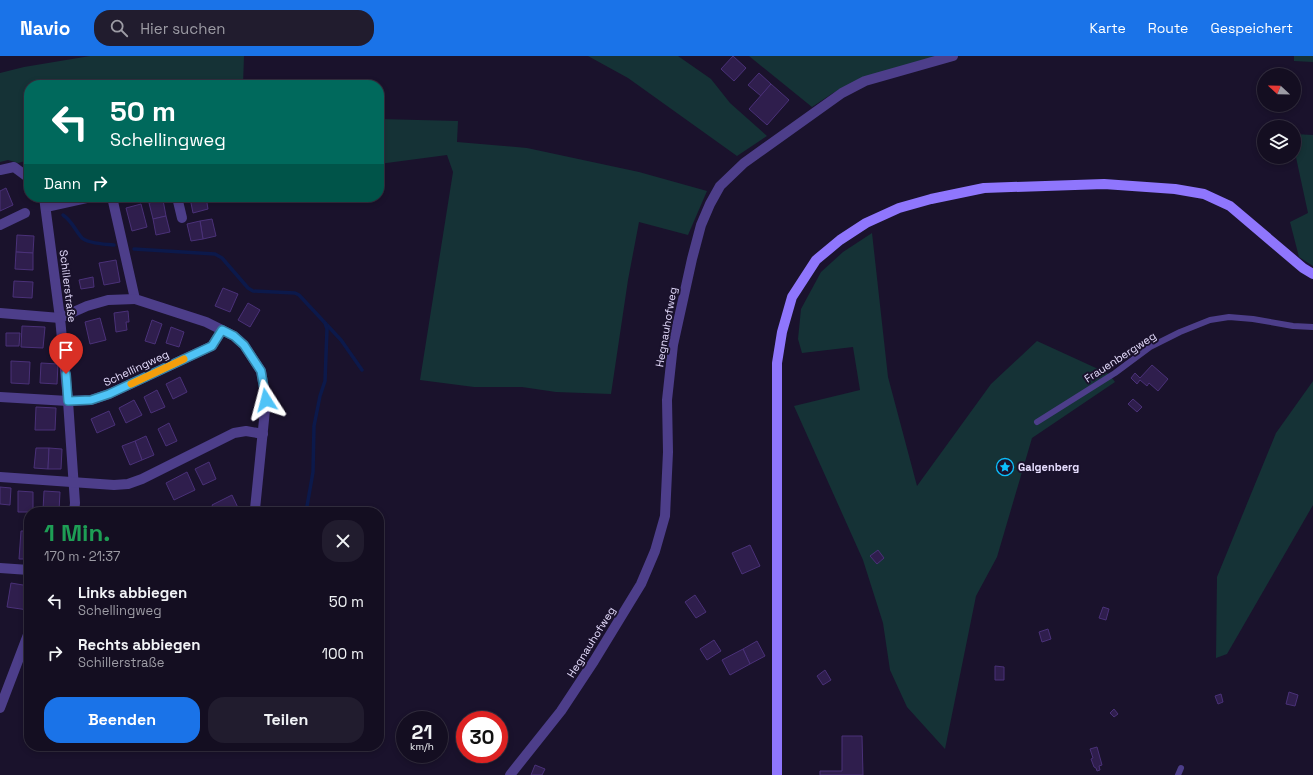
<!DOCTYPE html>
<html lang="de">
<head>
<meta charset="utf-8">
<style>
	:root { --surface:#140e21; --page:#211c2e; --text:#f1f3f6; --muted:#9d9ca5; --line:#332e3f; --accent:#1a73e8 }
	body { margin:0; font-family:"Space Grotesk",sans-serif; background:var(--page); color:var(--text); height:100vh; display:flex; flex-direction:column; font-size:15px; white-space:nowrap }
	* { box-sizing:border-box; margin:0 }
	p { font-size:13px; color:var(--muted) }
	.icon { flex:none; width:22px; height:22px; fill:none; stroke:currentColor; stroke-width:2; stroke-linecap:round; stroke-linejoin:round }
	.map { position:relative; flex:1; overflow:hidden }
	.drawer { position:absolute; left:24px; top:451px; width:360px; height:244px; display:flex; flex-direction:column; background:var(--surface); border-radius:16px; box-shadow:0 2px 6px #0003,0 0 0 1px var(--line) }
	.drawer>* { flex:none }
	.banner { position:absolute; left:24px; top:24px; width:360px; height:122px; border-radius:16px; box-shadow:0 2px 6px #0003,0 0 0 1px var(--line); background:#00695c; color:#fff; overflow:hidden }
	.needle { width:26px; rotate:292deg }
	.fabs { position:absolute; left:1257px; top:12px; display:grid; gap:8px }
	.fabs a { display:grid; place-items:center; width:44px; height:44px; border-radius:50%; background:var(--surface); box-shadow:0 2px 6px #0003,0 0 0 1px var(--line); font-size:20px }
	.speed { position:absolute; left:396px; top:655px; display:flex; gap:8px; font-size:20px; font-weight:700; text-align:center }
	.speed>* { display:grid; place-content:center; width:52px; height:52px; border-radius:50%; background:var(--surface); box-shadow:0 2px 6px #0003,0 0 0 1px var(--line); line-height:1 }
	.speed small { font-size:10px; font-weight:400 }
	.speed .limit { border:6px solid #d22; background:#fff; color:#111 }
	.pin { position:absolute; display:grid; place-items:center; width:34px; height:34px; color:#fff; margin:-41px -17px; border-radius:50% 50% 50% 0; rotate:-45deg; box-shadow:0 0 4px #0007 }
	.pin .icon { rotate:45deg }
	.me { position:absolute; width:44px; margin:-22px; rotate:351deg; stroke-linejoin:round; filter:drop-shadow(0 0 3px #0008) }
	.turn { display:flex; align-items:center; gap:14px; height:84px; padding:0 20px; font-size:18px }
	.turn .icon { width:52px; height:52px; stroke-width:2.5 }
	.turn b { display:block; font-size:28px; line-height:34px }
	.then { display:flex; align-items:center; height:38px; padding:0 20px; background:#0003; gap:8px; font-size:15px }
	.round { display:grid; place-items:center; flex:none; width:42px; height:42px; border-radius:16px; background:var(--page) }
	.overview { display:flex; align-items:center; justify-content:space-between; height:68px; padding:0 20px }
	h1 { font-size:24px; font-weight:800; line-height:30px; color:#1e9e55 }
	.cta { display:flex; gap:8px; margin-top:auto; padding:8px 20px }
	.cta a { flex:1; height:46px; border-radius:16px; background:var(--accent); color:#fff; font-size:16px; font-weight:800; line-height:46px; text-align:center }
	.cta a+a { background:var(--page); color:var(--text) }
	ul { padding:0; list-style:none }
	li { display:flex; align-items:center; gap:12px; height:52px; padding:0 20px }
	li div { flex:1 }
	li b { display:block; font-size:15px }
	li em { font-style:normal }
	header { display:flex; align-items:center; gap:24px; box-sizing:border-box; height:56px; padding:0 20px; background:var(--accent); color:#fff }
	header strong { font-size:19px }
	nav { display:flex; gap:22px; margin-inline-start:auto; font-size:14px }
	.search { width:280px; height:36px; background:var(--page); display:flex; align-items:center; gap:10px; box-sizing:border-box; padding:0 14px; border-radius:16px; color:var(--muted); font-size:15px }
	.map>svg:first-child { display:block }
</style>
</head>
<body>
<header>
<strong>Navio</strong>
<div class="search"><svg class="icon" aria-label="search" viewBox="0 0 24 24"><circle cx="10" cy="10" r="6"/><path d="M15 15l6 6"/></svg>Hier suchen</div>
<nav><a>Karte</a><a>Route</a><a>Gespeichert</a></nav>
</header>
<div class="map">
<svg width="1313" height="719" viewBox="0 0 1313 719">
	<rect width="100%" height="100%" fill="#1a122c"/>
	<g fill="#153236">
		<path d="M90,0H244L243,29H29V104L18,107L8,104L0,106V17L24,11Z"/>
		<path d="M588,0H678L711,23L730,47L767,80L737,100L628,22Z"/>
		<path d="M749,0H940L858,24L833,37L812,51Z"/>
		<path d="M1294,0H1313V6L1294,5Z"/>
		<path d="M379,63L458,65L457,86L527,92L639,116L707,135L688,179L639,166L628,224L611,338L556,336L522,331H474L420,324L453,116L447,99L379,108Z"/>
		<path d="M1294,78L1313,79V210L1299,201L1290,166L1308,157L1294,92Z"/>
		<path d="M872,177L888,321L917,430L991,328L1037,285L1109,318L1115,326L1032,382L997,501L976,540L945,693L907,651L890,614L883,567L863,504L794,350L860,334L853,291L802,297L798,283L801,253L821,216L843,196Z"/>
		<path d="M1313,325V449L1227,598L1216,602L1217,521L1276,377Z"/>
	</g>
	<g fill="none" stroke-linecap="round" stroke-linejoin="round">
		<g stroke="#0c194b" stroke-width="3.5">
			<path d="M63,159C72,165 75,174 82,182C89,188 105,188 114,189"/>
			<path d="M134,193L215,198L222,202L248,232L253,235L295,237L299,239L341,284L362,314"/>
			<path d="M306,456L313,416L314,370L320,340L325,325L327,273L325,267"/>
		</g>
	</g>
	<g fill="#2f1e4d" stroke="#4a3178">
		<path d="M733,0L746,12L734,25L721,13Z"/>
		<path d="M759,17L771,28L761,40L748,29Z"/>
		<path d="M771,28L789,44L767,69L749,53Z"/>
		<path d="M6,132L13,149L0,155V135Z"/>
		<path d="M193,141H206L208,153L193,157L190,142Z"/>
		<path d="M163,144L166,160L153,163L149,147Z"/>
		<path d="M141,148L147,171L132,175L126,152Z"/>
		<path d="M166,160L170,176L156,179L153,163Z"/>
		<path d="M212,163L216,180L203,183L200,165Z"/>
		<path d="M200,165L203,183L191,185L187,168Z"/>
		<path d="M17,179L34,180L33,197L16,196Z"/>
		<path d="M16,196L33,197V214L15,213Z"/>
		<path d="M116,204L120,226L104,229L99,207Z"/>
		<path d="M93,221L94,231L81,233L79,224Z"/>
		<path d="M14,225L33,226L32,242L13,241Z"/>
		<path d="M223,232L238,238L230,256L215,250Z"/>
		<path d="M248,247L260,254L250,271L238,264Z"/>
		<path d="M128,255L129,266H126L127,274L116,276L114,257Z"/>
		<path d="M100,262L106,284L90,288L85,266Z"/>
		<path d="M152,264L162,268L155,288L145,285Z"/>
		<path d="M22,270L45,271L43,292L21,291Z"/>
		<path d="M171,271L184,276L179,291L166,287Z"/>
		<path d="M6,277H20L19,290H6Z"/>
		<path d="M11,305L30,306L29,328L11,327Z"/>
		<path d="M41,307L58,308L57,328L40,327Z"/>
		<path d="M1152,309L1168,323L1158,335L1149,327L1147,330L1140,324L1137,328L1131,322L1135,317L1140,322Z"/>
		<path d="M180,321L187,336L173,343L166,328Z"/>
		<path d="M157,334L165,351L151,357L144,341Z"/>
		<path d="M1133,343L1142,351L1137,356L1128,348Z"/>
		<path d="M134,344L142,359L126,367L119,352Z"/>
		<path d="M36,351L56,352L55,374H35Z"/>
		<path d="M109,355L115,369L97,377L91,363Z"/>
		<path d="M169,367L177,385L166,390L158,373Z"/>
		<path d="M146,380L154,399L142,404L135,385Z"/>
		<path d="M135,385L142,404L130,409L122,390Z"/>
		<path d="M36,392H49L48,413L34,412Z"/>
		<path d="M49,392L62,393L61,413H48Z"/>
		<path d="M209,406L216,423L203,429L195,413Z"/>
		<path d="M187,416L195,434L174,444L166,427Z"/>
		<path d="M0,431L11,432L10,449L0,448Z"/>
		<path d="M18,435L33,436V456H18Z"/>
		<path d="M44,435L60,436L59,455L43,454Z"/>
		<path d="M232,439L240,456H215L212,449Z"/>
		<path d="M21,475H29V503H19Z"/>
		<path d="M750,489L760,510L742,518L732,497Z"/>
		<path d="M878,494L884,502L877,508L870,500Z"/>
		<path d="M11,527L29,530L28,554L7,551Z"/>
		<path d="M695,539L706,556L696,562L685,546Z"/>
		<path d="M1103,551L1109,553L1106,564L1099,562Z"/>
		<path d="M1048,573L1051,583L1042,586L1039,576Z"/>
		<path d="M714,584L721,595L707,604L700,593Z"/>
		<path d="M757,585L765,600L750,608L743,593Z"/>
		<path d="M743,593L750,608L730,619L722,604Z"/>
		<path d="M995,610L1004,611V624H995Z"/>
		<path d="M825,614L831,624L823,629L817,620Z"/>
		<path d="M1289,636L1298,639L1295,650L1286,648Z"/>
		<path d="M1221,638L1223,646L1218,648L1215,640Z"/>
		<path d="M1114,653L1118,658L1114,661L1110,657Z"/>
		<path d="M842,680H862L863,719H820V715H842Z"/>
		<path d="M1097,691L1102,709L1099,710L1100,714L1097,715L1096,712L1094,711L1091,703L1093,702L1090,693Z"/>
		<path d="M535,709L545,713L542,719H531Z"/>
	</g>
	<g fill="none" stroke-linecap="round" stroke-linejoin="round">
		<g stroke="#4d3e8a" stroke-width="6">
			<path d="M1037,366L1115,317L1150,291L1180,276L1210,264L1229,261L1253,263L1293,270L1313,271"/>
			<path d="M1178,719L1181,712"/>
		</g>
		<g stroke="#4d3e8a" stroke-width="10">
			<path d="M0,114L14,111L29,122"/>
			<path d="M44,141L60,262L68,345L75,447L74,456"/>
			<path d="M112,141L135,243L206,266L234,280L244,289L261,315L266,344L255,453L253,456"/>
			<path d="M177,141L182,162"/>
			<path d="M46,151L91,141"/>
			<path d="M0,169L25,157"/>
			<path d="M0,257L60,262L87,250L108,244L135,243"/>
			<path d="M0,341L68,345L91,344L109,338L212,290L222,274"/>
			<path d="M0,421L114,429L128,428L142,423L234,377L246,375L263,378"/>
			<path d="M0,512L29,514"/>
			<path d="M0,652L29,576"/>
			<path d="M510,719L561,655L594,605L641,528L655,495L665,460L668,396L667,344L673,289L692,203L701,169L710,148L720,130L744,107L842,37L865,25L953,0"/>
		</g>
		<path stroke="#8f76fd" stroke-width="10" d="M777,719V307L782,276L792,241L816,204L840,184L866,167L899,152L931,143L984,132L1104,128L1175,133L1204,138L1230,150L1303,212L1313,218"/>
	</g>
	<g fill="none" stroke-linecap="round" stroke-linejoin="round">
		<g stroke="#337fa1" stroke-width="10">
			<path id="route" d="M66,318L68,345L91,344L109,338L212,290L222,274L234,280L244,289L261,315L266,344"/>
		</g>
		<use href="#route" stroke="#4fc3f7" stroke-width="7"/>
		<path stroke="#f59e0b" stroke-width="7" d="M131,328L184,303"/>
	</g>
	<defs>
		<g id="sight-ring" transform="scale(0.9)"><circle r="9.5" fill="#1a122c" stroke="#0cbdfb" stroke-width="1.5"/><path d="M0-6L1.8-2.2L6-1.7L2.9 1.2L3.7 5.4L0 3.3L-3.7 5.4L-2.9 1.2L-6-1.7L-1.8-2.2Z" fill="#0cbdfb"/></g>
	</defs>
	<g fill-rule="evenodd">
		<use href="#sight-ring" x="1005" y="411"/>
	</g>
	<g text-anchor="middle" stroke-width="4" stroke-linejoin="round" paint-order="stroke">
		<g font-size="11" fill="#e6ddfe" stroke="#1a122c">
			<text transform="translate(68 230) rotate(83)" y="4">Schillerstraße</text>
			<text transform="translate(666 271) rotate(-80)" y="4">Hegnauhofweg</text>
			<text transform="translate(1120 301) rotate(-33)" y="4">Frauenbergweg</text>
			<text transform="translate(136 312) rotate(-25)" y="4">Schellingweg</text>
			<text transform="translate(591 586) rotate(-58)" y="4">Hegnauhofweg</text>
		</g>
		<g font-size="11" font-weight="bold" fill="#e6ddfe" stroke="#1a122c" text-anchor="start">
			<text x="1018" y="415">Galgenberg</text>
		</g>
	</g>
</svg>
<div class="fabs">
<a><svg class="needle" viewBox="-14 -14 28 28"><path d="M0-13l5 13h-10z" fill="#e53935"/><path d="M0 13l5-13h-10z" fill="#9d9ca5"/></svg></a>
<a><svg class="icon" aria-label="layers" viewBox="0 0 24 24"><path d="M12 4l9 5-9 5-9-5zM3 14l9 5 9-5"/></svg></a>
</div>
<div class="speed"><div>21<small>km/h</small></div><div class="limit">30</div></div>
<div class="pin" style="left:66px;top:318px;background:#d93025"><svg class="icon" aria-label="arrive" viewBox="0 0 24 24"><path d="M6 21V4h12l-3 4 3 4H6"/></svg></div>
<svg class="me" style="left:266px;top:344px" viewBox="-20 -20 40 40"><path d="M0-17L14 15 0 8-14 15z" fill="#4fc3f7" stroke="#fff" stroke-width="4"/></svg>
<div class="banner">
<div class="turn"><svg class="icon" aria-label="left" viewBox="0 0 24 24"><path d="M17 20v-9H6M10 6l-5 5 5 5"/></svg><div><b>50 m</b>Schellingweg</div></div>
<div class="then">Dann<svg class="icon" aria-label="right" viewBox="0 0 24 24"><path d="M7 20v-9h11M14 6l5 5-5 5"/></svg></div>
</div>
<section class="drawer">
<div class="overview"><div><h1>1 Min.</h1><p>170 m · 21:37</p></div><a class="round"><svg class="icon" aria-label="close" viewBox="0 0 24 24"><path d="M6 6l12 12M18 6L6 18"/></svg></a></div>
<ul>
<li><svg class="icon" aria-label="left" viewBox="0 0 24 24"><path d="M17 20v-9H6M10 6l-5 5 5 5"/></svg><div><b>Links abbiegen</b><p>Schellingweg</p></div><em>50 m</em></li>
<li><svg class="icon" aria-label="right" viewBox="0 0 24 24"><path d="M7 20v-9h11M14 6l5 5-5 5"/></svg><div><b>Rechts abbiegen</b><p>Schillerstraße</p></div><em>100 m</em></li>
</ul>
<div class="cta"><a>Beenden</a><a>Teilen</a></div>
</section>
</div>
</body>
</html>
